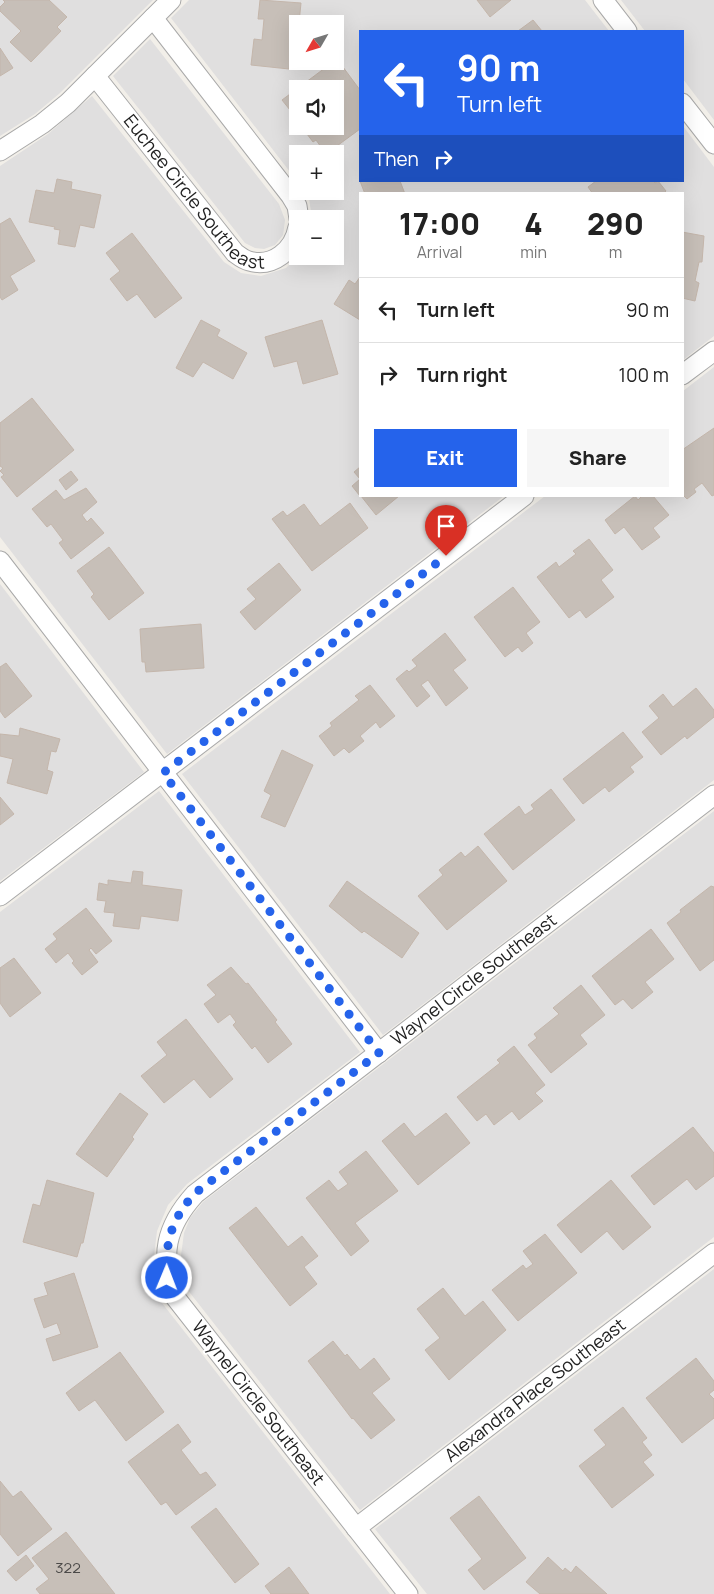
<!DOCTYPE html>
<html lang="en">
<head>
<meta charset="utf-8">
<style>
	:root { --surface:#fff; --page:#f6f6f6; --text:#222; --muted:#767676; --line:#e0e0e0; --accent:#2563eb }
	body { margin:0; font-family:Manrope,sans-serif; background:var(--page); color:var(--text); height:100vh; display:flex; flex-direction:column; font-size:19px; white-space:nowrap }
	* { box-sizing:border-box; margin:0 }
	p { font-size:16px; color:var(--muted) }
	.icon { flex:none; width:28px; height:28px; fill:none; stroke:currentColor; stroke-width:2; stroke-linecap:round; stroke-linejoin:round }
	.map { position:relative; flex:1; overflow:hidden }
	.drawer { position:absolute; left:359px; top:192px; width:325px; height:305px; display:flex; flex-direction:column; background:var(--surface); border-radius:0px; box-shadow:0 5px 20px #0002 }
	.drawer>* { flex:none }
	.banner { position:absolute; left:359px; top:30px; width:325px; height:152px; border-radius:0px; box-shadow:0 5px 20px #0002; background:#2563eb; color:#fff; overflow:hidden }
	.needle { width:32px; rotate:231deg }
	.tools { position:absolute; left:289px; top:15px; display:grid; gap:10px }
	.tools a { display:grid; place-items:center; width:55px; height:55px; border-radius:0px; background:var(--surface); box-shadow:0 5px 20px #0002; font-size:25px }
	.pin { position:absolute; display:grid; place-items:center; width:42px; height:42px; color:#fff; margin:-51px -21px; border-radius:50% 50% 50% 0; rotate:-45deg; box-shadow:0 0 5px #0007 }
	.pin .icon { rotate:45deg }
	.me { position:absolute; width:55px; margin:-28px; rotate:1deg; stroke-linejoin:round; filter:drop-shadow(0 0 4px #0008) }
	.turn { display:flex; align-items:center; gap:18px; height:105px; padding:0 15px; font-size:22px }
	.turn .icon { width:65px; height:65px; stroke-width:2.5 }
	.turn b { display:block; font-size:35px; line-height:42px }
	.then { display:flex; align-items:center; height:48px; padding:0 15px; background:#0003; gap:10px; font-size:19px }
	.eta { display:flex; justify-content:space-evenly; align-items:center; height:85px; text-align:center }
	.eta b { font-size:30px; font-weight:800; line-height:35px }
	.cta { display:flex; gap:10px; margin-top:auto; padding:10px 15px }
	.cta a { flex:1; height:58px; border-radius:0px; background:var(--accent); color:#fff; font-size:20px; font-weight:800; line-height:58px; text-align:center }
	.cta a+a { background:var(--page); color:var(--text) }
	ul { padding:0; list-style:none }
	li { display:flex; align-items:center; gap:15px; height:65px; padding:0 15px; border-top:1px solid var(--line) }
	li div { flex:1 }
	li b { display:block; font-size:19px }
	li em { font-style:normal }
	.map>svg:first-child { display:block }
</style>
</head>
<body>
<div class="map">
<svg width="714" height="1594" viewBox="0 0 714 1594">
	<rect width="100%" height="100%" fill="#f2efe9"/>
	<g fill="#e0dfdf" fill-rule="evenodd">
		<path d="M0,0H153L60,93L35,114L0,136Z"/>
		<path d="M189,0H585L609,31H360V181H682L683,126L714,167V336L683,360L682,194H360V496H504L167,754L0,537V166L48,134L92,96L224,262L241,273L261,276L286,268L298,256H335V219H312L309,198L305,191H335V154H298L297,181L171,18ZM298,24H335V61H298ZM298,89H335V126H298Z"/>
		<path d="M621,0H714V120L683,79L682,31H645Z"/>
		<path d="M150,39L279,204L285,220L283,235L275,245L264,249L255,248L245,243L113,76Z"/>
		<path d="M714,367V780L383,1035L182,774L545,496H682L683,391Z"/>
		<path d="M0,584L144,772L0,881Z"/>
		<path d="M159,791L360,1052L187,1184L168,1205L157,1231L153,1265L154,1284L162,1303L390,1594H0V912Z"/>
		<path d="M714,811V1237L360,1510L187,1289L181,1273L180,1263L184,1233L190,1218L203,1202Z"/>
		<path d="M714,1269V1594H427L375,1529Z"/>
	</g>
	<g fill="#c7bfb8" stroke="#c4b6ab">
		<path d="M3,0H49L67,17L57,27L61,31L31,62L10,42L21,31L0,11V7L5,2Z"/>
		<path d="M260,0L301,3L299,23H294L289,69L251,65L254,39L262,40L264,19H258Z"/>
		<path d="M477,0H511L490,17Z"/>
		<path d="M533,20L542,31H518Z"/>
		<path d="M0,48L13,68L0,76Z"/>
		<path d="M337,59L360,90V129L326,154L316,140L313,142L304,130L306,126H335V89H298V120L282,100Z"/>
		<path d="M57,179L72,182L71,189L101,195L94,228L80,225L75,247L58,244L60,230L54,229L55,227L29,222L36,190L54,193Z"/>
		<path d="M360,181H400L405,194H365Z"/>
		<path d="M596,181H653L655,183L658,181L666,191L663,194H593L588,187Z"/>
		<path d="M10,218L35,261L10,276L18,290L2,300L0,297V224Z"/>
		<path d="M682,232L704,236L702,262H699L695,281L699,283L695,301L682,298Z"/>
		<path d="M132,233L182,298L155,318L137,294L127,301L110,279L120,271L106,253Z"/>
		<path d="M360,277V320L334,304L349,280L355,284Z"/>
		<path d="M201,320L220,330L217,336L247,353L233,379L203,362L193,377L176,368Z"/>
		<path d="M322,320L338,374L303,384L297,361L274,367L265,337Z"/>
		<path d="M32,398L74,450L17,497L1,477L4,475L0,471L3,468L0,466V423Z"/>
		<path d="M714,428V495L712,496L702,483L694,489L696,492L687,499L682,494V450Z"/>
		<path d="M360,467V496L352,486L360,479L354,472Z"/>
		<path d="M71,471L78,480L66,490L59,480Z"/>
		<path d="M86,488L97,502L82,515L87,522L91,518L104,533L71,559L59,543L63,540L51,524L47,527L32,509L56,490L64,500Z"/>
		<path d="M361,496H399L376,515Z"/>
		<path d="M635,496L638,500L642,496H653L669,515L653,528L660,537L642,550L624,527L615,534L605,520Z"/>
		<path d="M350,503L368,528L312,571L272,519L283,511L287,516L304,504L320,526Z"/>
		<path d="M589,539L613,570L601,580L614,597L586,618L580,610L569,618L537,577L556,562L559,567L576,554L573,551Z"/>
		<path d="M109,547L144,593L109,620L91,597L94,594L77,571Z"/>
		<path d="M279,563L301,590L255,630L240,612L256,599L247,589Z"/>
		<path d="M513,587L540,622L526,633L533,643L522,652L518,647L505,657L474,617Z"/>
		<path d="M201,624L204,668L146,672L145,662H142L140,629Z"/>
		<path d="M445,633L466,660L453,670L468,688L446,706L428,680L421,685L430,696L417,707L396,679L407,670L409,672L417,666L412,660Z"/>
		<path d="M6,663L32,696L5,718L0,711V667Z"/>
		<path d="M370,685L395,716L380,728L376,722L360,736L364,741L349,753L344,748L334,756L319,736L332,726L330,723L359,700L355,696Z"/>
		<path d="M696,688L714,710V717L687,739L685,736L661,755L642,732L659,718L649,706L663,694L673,707Z"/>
		<path d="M20,728L60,739L56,752L51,751L47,770L53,772L47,794L7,783L13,759L0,756V734L19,736Z"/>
		<path d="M623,732L643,757L630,767L634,772L609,792L605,787L583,804L563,779Z"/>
		<path d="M282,750L313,765L285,827L261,817L271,795L264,791Z"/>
		<path d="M551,789L575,820L513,870L484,834L519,806L525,815L534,809L531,805Z"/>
		<path d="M0,797L14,814L0,825Z"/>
		<path d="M478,846L507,881L447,930L418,896L443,875L439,870L461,852L465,857Z"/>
		<path d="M133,871L143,872L142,885L182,890L178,921L141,916L139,929L113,926L115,913L104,912L106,901L97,900L99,883L108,885V880L131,883Z"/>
		<path d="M347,881L419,933L402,958L364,931L362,933L329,906Z"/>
		<path d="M711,886L714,887V960L700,971L667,923L681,912L680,910Z"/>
		<path d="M86,908L112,941L96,954L91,948L89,950L98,962L82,975L72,963L74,961L68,953L56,963L45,949L57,939L53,934Z"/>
		<path d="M651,929L674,959L645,982L653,992L632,1009L623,999L615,1005L592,976Z"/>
		<path d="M14,958L41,993L10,1017L0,1003V968Z"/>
		<path d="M231,967L246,984L248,983L277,1020L275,1022L292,1044L268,1063L255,1046L252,1049L233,1025L236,1022L230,1014L218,1023L204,1004L216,995L207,985Z"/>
		<path d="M581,985L605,1015L580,1035L587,1044L551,1073L528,1045L537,1038L534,1034L559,1014L553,1008Z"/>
		<path d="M186,1019L233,1079L210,1098L194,1079L164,1103L141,1076L167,1055L157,1042Z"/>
		<path d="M514,1046L545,1085L535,1093L543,1101L519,1120L512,1111L494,1125L486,1114L477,1121L457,1097L500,1063L497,1060Z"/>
		<path d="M120,1093L148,1114L132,1137L134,1139L107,1177L76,1154Z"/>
		<path d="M446,1113L470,1143L418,1185L382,1141L404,1123L415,1137Z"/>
		<path d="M693,1127L714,1153V1176L696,1190L687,1179L654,1205L631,1176Z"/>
		<path d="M366,1151L398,1191L355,1223L369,1241L351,1256L306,1198L329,1180L338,1191L348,1184L339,1172Z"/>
		<path d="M47,1180L94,1193L83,1243H81L77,1257L23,1242L33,1204L40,1206Z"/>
		<path d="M611,1180L651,1227L623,1250L607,1231L581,1253L557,1225Z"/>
		<path d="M256,1207L288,1247L302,1236L318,1256L304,1267L317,1284L290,1306L229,1228Z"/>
		<path d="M545,1234L577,1273L518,1321L492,1290L523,1265L526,1269L533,1264L523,1251Z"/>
		<path d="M74,1273L98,1347L53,1361L46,1339L61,1334L57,1323L44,1328L34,1299L48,1295L44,1283Z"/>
		<path d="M443,1288L465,1316L483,1301L506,1330L449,1380L425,1350L440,1338L417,1309Z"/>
		<path d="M333,1341L345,1356L347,1354L360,1370L374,1358L390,1379L372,1393L395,1420L371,1439L353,1418L352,1419L308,1361Z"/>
		<path d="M120,1352L164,1412L126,1441L95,1400L79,1411L66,1393Z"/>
		<path d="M696,1358L714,1381V1390L709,1394L714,1399V1418L682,1443L646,1398Z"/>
		<path d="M623,1407L647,1438L642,1442L652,1455L643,1462L654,1475L612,1508L579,1466L606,1445L594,1430Z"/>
		<path d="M178,1424L191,1442L181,1450L200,1475L206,1472L216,1485L176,1515L166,1502L161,1505L128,1462Z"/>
		<path d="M0,1481L13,1497L21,1491L52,1529L18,1556L0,1534Z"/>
		<path d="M479,1496L526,1558L484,1590L468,1570L482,1559L450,1518Z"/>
		<path d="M216,1508L259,1564L235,1583L191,1527Z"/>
		<path d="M66,1532L115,1594H40L36,1589L49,1579L32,1558Z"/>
		<path d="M26,1555L34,1566L16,1581L7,1571Z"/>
		<path d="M548,1557L563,1571L565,1568L571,1573L576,1566L607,1594H540L526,1582Z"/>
		<path d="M289,1567L309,1594H271L265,1586Z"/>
	</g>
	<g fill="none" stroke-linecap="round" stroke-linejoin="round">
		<g stroke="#a9a9a9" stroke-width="21">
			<g id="street">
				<path d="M603,0L627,31"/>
				<path d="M153,18L291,196L297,206L299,219"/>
				<path id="s1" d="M95,76L235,253C239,256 244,260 249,261C273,268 294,250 298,227"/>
				<path d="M682,103L714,144"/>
				<path d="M0,151L42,124L68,103L171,0"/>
				<path d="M682,375L714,351"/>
				<path d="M0,561L379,1053"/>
				<path d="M0,896L524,496"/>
				<path id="s2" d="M356,1528L714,1253"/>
				<path id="s3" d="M408,1594L175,1297C159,1256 166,1226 195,1194L714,795"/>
			</g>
		</g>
		<use href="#street" stroke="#fff" stroke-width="19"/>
	</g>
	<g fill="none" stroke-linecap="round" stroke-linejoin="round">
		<path stroke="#2563eb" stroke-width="9" stroke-dasharray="0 16.2" d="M167,1278C165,1241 171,1221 194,1194L379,1053L163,773L446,556"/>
	</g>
	<g text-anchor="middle" stroke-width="4" stroke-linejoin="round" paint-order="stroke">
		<g font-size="15" fill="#4b4948">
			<text x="68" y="1573">322</text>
		</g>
		<g font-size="18" fill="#222" stroke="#fff">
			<text dy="6" stroke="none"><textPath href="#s1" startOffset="155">Euchee Circle Southeast</textPath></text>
			<text dy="6" stroke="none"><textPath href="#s3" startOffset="841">Waynel Circle Southeast</textPath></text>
			<text dy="6" stroke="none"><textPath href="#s2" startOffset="226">Alexandra Place Southeast</textPath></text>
			<text transform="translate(258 1403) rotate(52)" y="6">Waynel Circle Southeast</text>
		</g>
	</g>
</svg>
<div class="tools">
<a><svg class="needle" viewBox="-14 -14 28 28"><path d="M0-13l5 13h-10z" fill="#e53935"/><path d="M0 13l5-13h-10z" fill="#767676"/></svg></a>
<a><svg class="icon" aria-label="sound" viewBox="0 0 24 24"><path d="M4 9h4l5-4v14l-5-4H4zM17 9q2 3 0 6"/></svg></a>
<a>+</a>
<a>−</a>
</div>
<div class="pin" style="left:446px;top:556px;background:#d93025"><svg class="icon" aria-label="arrive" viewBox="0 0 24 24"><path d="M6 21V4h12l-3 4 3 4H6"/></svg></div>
<svg class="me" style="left:167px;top:1278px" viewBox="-20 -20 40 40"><circle r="17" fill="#2563eb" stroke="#fff" stroke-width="3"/><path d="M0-11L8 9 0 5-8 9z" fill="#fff"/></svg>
<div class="banner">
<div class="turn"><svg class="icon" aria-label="left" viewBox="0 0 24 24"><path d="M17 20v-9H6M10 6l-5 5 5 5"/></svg><div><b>90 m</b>Turn left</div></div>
<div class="then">Then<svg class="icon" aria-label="right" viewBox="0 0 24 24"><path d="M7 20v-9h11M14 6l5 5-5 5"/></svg></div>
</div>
<section class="drawer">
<div class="eta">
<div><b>17:00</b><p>Arrival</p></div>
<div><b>4</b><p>min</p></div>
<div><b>290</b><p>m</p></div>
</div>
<ul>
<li><svg class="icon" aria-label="left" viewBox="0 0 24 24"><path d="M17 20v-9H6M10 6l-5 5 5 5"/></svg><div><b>Turn left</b></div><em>90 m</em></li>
<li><svg class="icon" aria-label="right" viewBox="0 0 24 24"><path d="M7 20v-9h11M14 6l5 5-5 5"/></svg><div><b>Turn right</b></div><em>100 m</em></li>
</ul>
<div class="cta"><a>Exit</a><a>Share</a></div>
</section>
</div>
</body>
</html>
